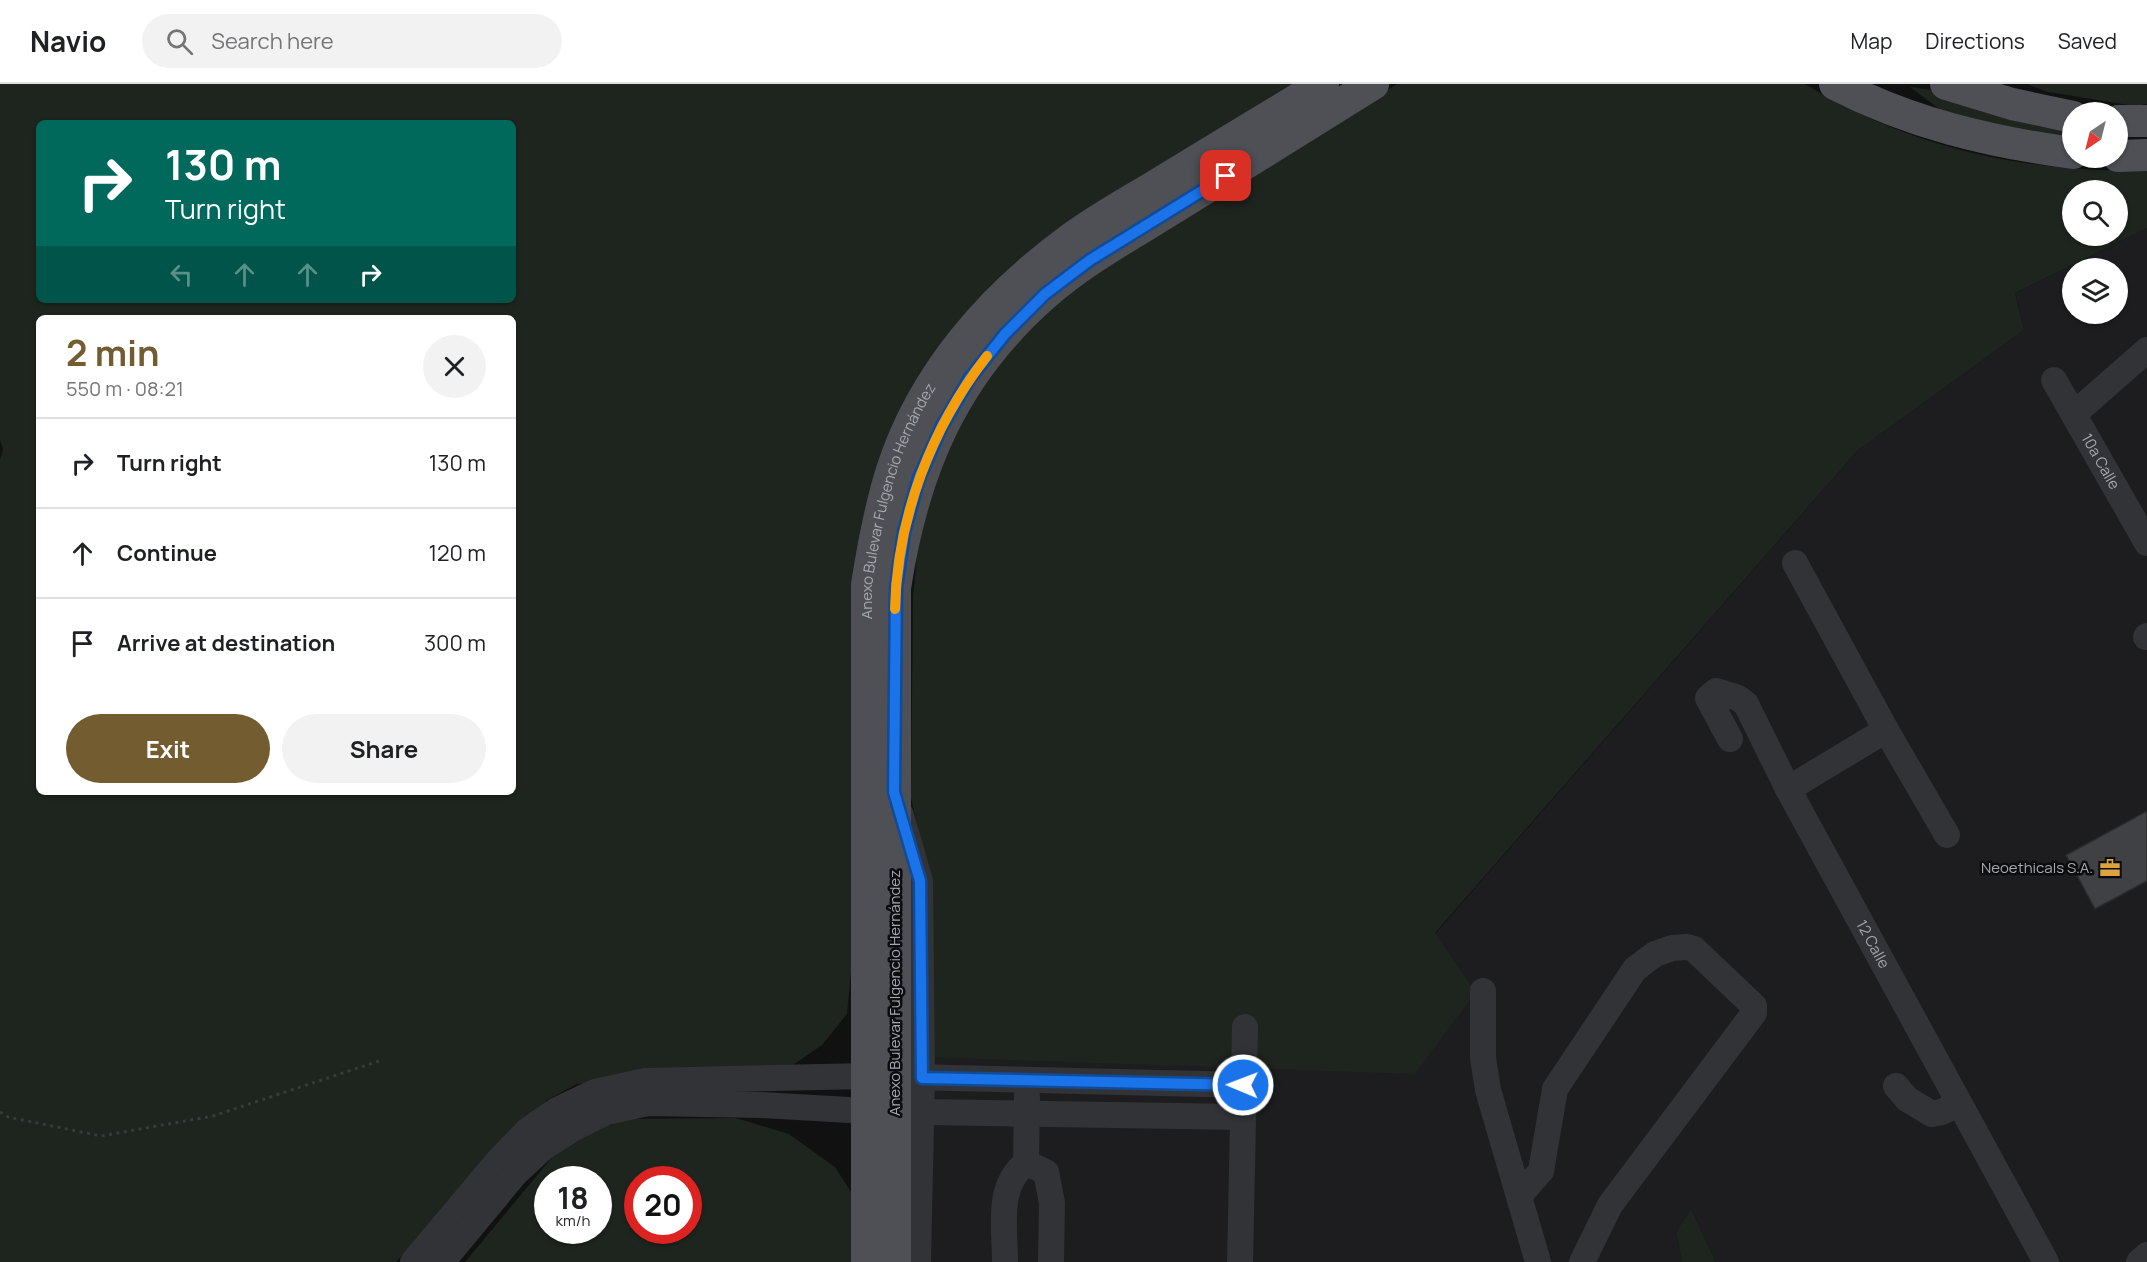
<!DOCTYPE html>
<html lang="en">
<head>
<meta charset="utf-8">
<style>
	:root { --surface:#fff; --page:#f2f2f2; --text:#202124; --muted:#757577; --line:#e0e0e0; --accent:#745c31 }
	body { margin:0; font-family:Manrope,sans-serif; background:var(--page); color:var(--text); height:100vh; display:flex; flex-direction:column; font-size:22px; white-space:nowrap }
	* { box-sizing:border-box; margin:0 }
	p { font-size:20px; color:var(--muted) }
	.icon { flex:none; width:33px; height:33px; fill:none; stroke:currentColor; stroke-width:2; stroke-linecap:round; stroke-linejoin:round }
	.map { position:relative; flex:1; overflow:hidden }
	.drawer { position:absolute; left:36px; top:231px; width:480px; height:480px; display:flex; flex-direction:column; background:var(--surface); border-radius:9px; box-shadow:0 2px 4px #0004 }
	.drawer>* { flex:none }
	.banner { position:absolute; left:36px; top:36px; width:480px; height:183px; border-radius:9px; box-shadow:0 2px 4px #0004; background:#00695c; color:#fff; overflow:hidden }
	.needle { width:39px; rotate:215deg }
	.tools { position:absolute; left:2062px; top:18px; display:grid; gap:12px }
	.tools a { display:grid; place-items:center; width:66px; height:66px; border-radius:50%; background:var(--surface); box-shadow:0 2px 4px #0004; font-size:30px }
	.speed { position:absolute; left:534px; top:1082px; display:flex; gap:12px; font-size:30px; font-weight:700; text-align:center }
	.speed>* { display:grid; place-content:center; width:78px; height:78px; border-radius:50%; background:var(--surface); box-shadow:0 2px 4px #0004; line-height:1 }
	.speed small { font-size:15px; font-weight:400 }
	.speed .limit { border:9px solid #d22; background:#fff; color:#111 }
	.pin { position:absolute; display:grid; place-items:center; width:51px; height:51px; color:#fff; margin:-26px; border-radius:12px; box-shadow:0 3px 9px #0006 }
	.me { position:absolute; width:66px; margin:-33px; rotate:271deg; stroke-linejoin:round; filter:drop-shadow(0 0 4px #0008) }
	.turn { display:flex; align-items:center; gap:21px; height:126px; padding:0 30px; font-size:27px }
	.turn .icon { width:78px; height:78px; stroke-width:2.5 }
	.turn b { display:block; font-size:42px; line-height:51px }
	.lanes { display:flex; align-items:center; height:57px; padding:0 30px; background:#0003; justify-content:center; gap:30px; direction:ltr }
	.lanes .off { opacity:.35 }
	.round { display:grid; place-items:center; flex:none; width:63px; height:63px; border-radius:32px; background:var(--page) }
	.headline { display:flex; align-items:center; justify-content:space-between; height:102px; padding:0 30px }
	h1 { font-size:36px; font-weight:700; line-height:45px; color:var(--accent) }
	.action { display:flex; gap:12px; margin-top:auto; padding:12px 30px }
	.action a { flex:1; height:69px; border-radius:36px; background:var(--accent); color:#fff; font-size:24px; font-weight:700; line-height:69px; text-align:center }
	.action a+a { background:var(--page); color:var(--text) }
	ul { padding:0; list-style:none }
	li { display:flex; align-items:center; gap:18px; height:90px; padding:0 30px; border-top:2px solid var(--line) }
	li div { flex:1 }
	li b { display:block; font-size:22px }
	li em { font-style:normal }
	header { display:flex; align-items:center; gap:36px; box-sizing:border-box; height:84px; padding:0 30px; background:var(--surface); border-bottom:2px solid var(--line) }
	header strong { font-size:28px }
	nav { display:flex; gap:33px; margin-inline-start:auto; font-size:21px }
	.search { width:420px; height:54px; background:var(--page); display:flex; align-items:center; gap:15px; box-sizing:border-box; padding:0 21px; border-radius:33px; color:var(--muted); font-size:22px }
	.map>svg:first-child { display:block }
</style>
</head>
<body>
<header>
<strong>Navio</strong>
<div class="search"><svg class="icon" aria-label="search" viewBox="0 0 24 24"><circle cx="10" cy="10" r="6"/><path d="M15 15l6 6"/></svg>Search here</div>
<nav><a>Map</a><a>Directions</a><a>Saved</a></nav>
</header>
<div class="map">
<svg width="2147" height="1178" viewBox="0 0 2147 1178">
	<rect width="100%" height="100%" fill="#111112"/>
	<path fill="#1d1d1f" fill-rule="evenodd" d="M2147,144V1178H1716L1691,1125L1676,1148L1682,1178H923V973L1476,908L1435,850L1857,367L2024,246L2015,209ZM2073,184H2118V230H2073Z"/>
	<g fill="#1e241e" fill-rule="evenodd">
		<path d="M0,0H1297L940,271L856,835L847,930L822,961L780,990L577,1000L547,1016L396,1178H0V376L3,365L0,356ZM39,39H513V216H39ZM39,234H513V708H39Z"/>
		<path d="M1397,0H1805C1907,63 2028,90 2147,86V144L2015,209L2024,246L1857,367L1435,849L1476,908L1415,990L923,973L922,762L911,714L913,512L919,451L940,377L970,310L1018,248L1081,199ZM2073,106H2118V152H2073Z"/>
		<path d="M2027,0H2147V20L2135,22L2048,8Z"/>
		<path d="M1910,3L1960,10L2073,42V58L1951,34Z"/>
		<path d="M736,1034L789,1050L835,1083L853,1111L852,1178H465L564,1059L622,1035ZM548,1095H598V1146H548ZM638,1095H688V1146H638Z"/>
		<path d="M1691,1125L1716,1178H1682L1676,1148Z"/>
	</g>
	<path fill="#404145" stroke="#2b2b2e" stroke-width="1.5" d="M2147,727V797L2095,825L2066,771Z"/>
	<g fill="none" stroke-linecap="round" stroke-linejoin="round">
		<path stroke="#383a3d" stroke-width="3" stroke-dasharray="3 4.5" stroke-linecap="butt" d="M0,1028L8,1033L101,1052L213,1032L379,977"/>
		<g stroke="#323337" stroke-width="26">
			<path id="s1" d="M2054,296L2147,459"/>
			<path d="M2074,330L2147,266"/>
			<path d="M1795,479L1886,646"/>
			<path d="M2146,553L2147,552"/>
			<path id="s2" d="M1730,655L1708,614L1716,607L1738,614L1746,620L1788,705L2046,1178"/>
			<path d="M1788,705L1886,646L1947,751"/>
			<path d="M901,731L920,797L922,994L918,1178"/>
			<path d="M1483,907V974L1488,1006L1538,1178"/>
			<path d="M1896,1002L1907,1015L1932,1030L1942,1028L1959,1019"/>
			<path d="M1026,1079L1046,1088L1052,1119L1051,1178"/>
			<path d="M1519,1112L1541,1087L1555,1005L1635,885L1655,870L1672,864L1687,863L1694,865L1754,922V929L1610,1121L1582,1178"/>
			<path d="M413,1178L497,1078L527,1047L557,1026L595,1008L645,997L867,992L1243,1001"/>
			<path d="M442,1178L515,1090L544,1063L574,1044L606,1028L648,1019L761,1021L867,1027L1242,1033"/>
			<path d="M1005,1178C1005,1143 996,1102 1026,1079L1027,1012"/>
			<path d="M1240,1178L1245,943"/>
			<path d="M2139,1178L2147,1171"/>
		</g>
		<g stroke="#4f5055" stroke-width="32">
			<path d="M1835,0C1910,39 1990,58 2073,69"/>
			<path d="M1946,0L2012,20L2073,33"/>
			<path d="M2118,37H2147"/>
			<path d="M2118,72L2147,71"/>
			<path id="s3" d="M867,1178V501C873,462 880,424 892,386C923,290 992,212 1072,154C1102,132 1136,114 1168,94C1220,63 1271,31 1323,0"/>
			<path d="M895,1178V504C913,386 953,291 1044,211C1085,175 1134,149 1180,120C1244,80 1308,40 1373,0"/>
		</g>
	</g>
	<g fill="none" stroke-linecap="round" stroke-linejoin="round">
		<g stroke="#114b97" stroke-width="15">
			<path id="route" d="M1226,92L1090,176L1045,210L1005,250L970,294L942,342L919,394L904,448L896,504L894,708L920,797L922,994L1243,1001"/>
		</g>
		<use href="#route" stroke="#1a73e8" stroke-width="10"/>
		<path stroke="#f59e0b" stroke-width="10" d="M895,525C897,434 931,344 987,272"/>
	</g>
	<defs>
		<g id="office-bare" transform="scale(1.62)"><path d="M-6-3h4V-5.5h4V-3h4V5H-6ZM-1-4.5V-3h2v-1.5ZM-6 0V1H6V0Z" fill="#dba440" stroke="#0c0c0d" stroke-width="2.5" paint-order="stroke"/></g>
	</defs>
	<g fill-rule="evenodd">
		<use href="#office-bare" x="2110" y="784"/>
	</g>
	<g text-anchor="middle" stroke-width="5" stroke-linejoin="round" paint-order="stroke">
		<g font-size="15" fill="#a4a8b1" stroke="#0c0c0d">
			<text dy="5" stroke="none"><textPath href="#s1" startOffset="94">10a Calle</textPath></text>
			<text dy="5" stroke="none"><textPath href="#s3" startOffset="766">Anexo Bulevar Fulgencio Hernández</textPath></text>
			<text dy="5" stroke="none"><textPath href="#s2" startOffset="362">12 Calle</textPath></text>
			<text transform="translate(895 909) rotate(-90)" y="5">Anexo Bulevar Fulgencio Hernández</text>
		</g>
		<g font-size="15" fill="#a4a8b1" stroke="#0c0c0d" text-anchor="end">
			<text x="2093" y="789">Neoethicals S.A.</text>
		</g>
	</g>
</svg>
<div class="tools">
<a><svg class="needle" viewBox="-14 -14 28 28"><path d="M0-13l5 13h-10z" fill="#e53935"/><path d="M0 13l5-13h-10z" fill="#757577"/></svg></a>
<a><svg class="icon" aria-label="search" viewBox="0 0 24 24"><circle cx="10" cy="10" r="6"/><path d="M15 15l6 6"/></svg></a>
<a><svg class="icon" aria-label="layers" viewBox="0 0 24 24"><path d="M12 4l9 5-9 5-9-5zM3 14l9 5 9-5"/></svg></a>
</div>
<div class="speed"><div>18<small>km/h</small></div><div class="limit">20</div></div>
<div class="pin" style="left:1226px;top:92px;background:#d93025"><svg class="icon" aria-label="arrive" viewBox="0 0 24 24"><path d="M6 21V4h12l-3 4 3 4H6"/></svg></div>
<svg class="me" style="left:1243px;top:1001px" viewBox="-20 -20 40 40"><circle r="17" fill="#1a73e8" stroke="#fff" stroke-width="3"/><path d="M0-11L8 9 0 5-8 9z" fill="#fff"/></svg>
<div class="banner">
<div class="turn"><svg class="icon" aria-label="right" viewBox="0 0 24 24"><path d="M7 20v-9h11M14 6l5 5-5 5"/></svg><div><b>130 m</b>Turn right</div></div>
<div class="lanes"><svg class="icon off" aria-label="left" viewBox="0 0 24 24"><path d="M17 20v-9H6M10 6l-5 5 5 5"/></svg><svg class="icon off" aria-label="ahead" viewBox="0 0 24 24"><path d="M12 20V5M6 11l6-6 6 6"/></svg><svg class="icon off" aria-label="ahead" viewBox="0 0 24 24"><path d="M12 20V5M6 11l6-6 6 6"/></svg><svg class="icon" aria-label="right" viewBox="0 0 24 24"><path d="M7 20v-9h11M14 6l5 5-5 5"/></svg></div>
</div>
<section class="drawer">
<div class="headline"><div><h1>2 min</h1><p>550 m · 08:21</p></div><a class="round"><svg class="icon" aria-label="close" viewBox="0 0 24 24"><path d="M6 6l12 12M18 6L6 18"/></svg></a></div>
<ul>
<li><svg class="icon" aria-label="right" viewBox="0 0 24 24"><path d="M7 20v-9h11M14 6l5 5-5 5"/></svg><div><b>Turn right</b></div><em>130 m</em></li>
<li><svg class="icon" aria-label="ahead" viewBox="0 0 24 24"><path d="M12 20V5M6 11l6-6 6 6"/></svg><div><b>Continue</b></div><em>120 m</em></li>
<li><svg class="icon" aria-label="arrive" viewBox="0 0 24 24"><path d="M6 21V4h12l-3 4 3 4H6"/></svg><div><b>Arrive at destination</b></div><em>300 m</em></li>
</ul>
<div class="action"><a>Exit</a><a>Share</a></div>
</section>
</div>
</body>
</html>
